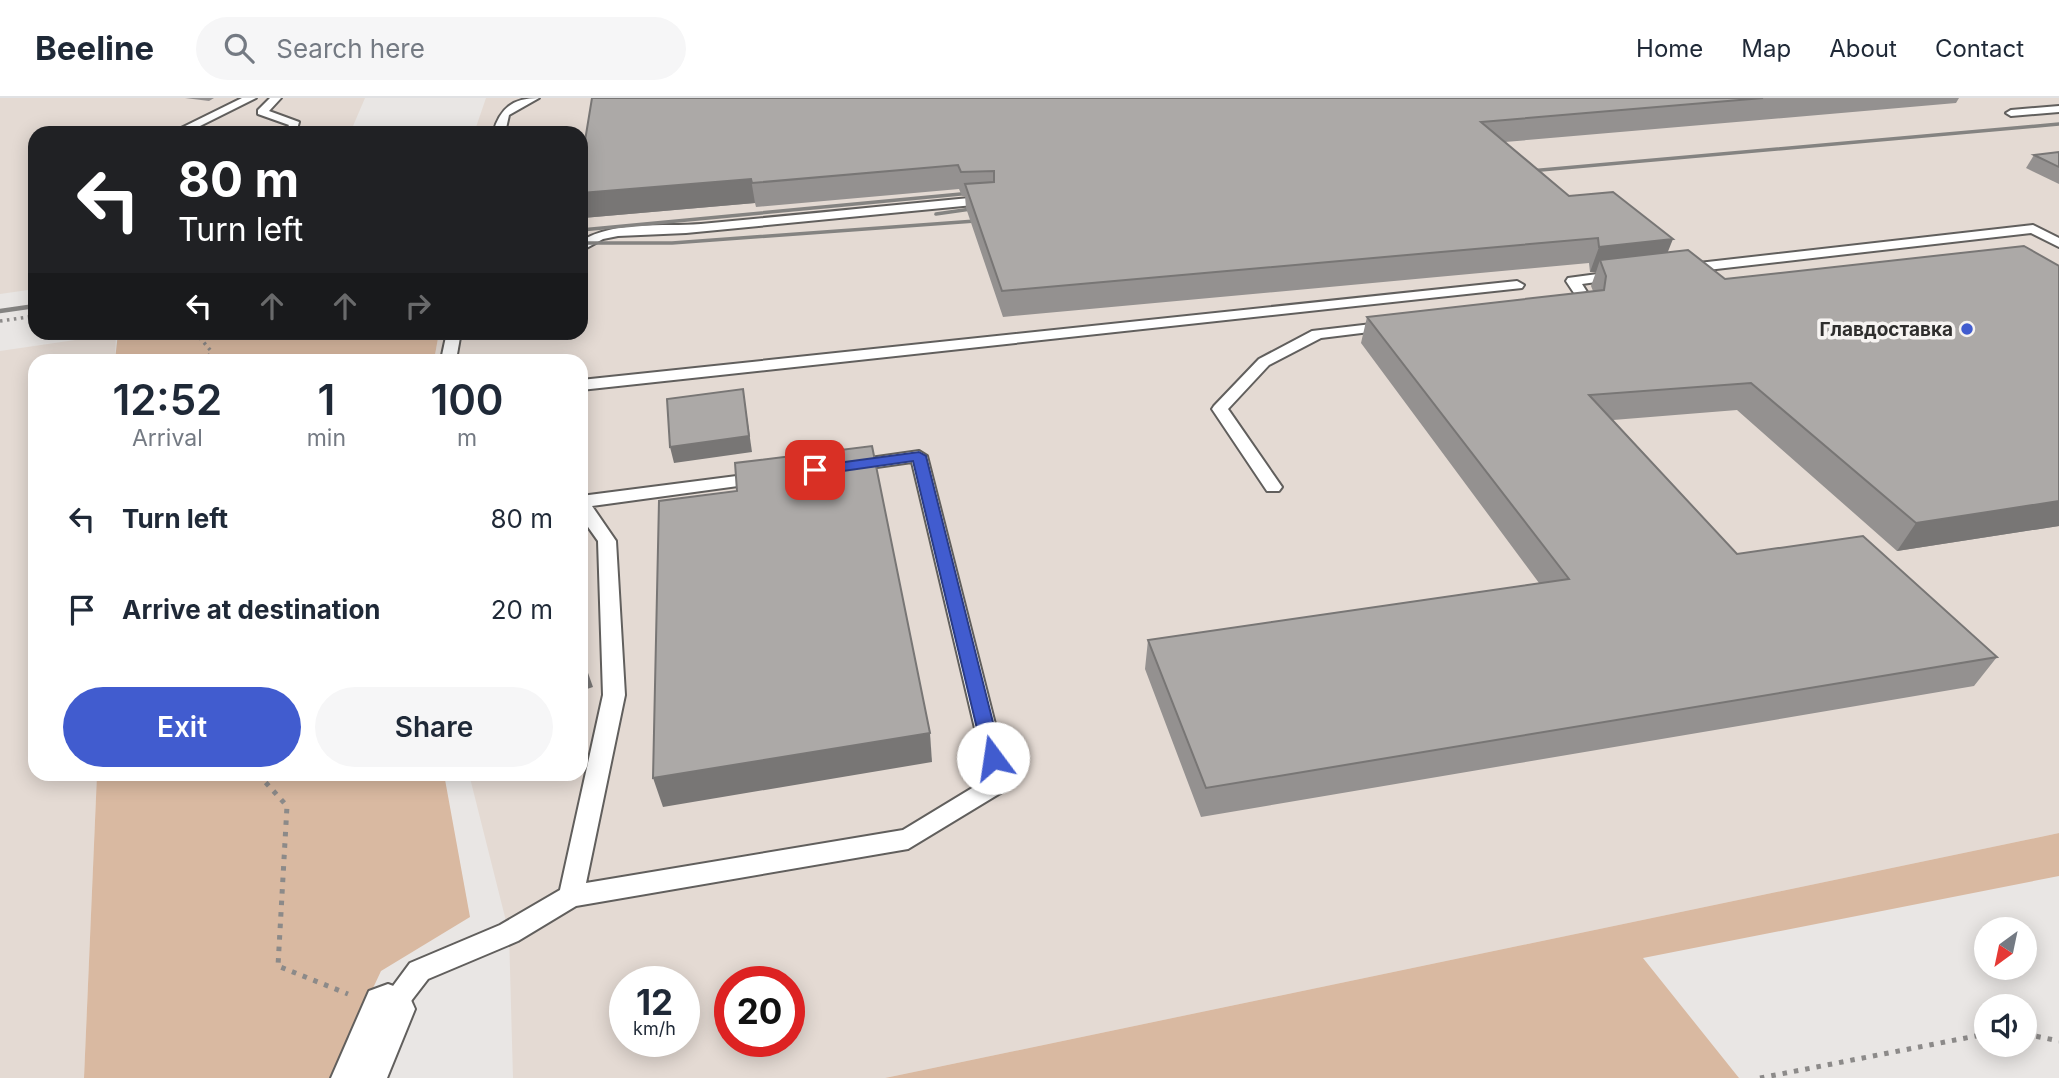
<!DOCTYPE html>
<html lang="en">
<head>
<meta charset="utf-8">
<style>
	:root { --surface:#fff; --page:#f6f6f7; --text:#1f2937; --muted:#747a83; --line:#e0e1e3; --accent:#415ccf }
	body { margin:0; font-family:Inter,sans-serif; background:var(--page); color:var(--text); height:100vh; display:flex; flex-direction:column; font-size:26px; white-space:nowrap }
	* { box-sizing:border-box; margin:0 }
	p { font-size:23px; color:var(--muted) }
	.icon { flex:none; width:38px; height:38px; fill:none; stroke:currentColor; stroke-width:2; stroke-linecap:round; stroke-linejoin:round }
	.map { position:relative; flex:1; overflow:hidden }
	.details { position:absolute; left:28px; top:256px; width:560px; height:427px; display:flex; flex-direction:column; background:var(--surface); border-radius:21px; box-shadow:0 4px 18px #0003 }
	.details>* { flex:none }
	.guide { position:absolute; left:28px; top:28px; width:560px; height:214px; border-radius:21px; box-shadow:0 4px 18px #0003; background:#202124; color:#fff; overflow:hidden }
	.needle { width:46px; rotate:213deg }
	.fabs { position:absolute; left:1974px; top:819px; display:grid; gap:14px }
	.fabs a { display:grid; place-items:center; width:63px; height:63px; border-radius:50%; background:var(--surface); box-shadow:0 4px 18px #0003; font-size:35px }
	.speed { position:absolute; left:609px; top:868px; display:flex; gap:14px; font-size:35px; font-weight:700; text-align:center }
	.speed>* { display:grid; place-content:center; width:91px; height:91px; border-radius:50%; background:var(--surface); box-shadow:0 4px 18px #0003; line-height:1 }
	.speed small { font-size:18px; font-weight:400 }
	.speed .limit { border:10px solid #d22; background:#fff; color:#111 }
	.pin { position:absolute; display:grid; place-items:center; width:60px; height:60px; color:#fff; margin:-30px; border-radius:14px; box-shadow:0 4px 10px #0006 }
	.me { position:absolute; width:77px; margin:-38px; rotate:346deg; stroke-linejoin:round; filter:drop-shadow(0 0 5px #0008) }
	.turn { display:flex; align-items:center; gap:24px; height:147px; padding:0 35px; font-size:32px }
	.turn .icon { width:91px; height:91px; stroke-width:2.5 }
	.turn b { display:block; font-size:49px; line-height:60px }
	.lanes { display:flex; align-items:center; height:66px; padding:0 35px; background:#0003; justify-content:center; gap:35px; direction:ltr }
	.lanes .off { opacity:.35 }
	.eta { display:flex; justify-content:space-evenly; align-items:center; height:119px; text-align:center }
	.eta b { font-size:42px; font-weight:600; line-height:49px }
	.primary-button { display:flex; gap:14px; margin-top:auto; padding:14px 35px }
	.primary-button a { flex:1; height:80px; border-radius:42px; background:var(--accent); color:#fff; font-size:28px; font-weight:600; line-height:80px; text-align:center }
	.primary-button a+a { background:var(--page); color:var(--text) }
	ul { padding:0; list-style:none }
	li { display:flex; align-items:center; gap:21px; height:91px; padding:0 35px }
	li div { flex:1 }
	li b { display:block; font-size:26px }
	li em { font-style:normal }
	header { display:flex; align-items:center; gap:42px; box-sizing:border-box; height:98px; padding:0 35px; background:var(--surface); border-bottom:2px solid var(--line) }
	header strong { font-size:33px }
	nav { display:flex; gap:38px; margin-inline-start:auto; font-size:24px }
	.search { width:490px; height:63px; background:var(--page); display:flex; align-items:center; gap:18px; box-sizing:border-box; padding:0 24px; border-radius:38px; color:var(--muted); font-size:26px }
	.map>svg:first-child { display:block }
</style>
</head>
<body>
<header>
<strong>Beeline</strong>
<div class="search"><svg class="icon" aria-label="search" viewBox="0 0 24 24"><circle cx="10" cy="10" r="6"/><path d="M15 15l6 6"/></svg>Search here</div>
<nav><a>Home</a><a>Map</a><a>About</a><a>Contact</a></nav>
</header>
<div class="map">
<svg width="2059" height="980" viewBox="0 0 2059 980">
	<rect width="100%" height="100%" fill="#e9e6e4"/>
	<g fill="#e4dad3" fill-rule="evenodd">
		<path d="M0,0H365L350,35H35V191L0,196Z"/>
		<path d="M486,0H2059V735L885,980H513L509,835L469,676H581V262H434L439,235L581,234V35H474ZM625,884H684V943H625ZM730,884H789V943H730Z"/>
		<path d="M116,236L115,262H35V676H97L84,980H0V253Z"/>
	</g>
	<g fill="#d9b9a1">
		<path d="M118,235V234L439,235L434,262H115Z"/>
		<path d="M97,676H444L470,819L381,873L331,980H84Z"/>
		<path d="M2059,735V778L1643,860L1739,980H885Z"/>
	</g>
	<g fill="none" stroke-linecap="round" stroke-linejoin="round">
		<g stroke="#615f5d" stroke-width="4">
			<g id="service">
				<path d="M242,0H256L186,35H171Z"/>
				<path d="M270,0H281L269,13L299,24L296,35H284L289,27L258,16V12Z"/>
				<path d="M539,0L509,17L505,35H493C500,10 513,0 539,0Z"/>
				<path d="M2059,8V14L2011,18L2006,15L2011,12Z"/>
				<path d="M990,98L994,99V105L686,135L618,138L603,141L581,153V143C616,122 662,129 701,126C798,117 894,107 990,98Z"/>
				<path d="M2033,127L2059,140V149L2031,135L1681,175L1674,171L1681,167Z"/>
				<path d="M1620,173L1627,177L1625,180L1582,186L1594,205L1592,208L1575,210L1568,206L1578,201L1566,183L1568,180Z"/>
				<path d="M1517,183L1524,187L1522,190L581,292V282Z"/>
				<path d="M1389,224L1394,225V231L1321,240L1269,267L1228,311L1282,389L1279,393H1267L1212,311L1214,308L1259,261L1312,233Z"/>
				<path d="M447,234H461L456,262H441Z"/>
				<path d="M919,353L927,358L1010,685L1007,691L908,751L576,808L518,843L428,881L398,920L389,924L380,920L376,911L410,865L500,827L560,792L603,597L598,443L581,419V398L760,375L769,380L760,385L592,408L616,443L625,597L586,785L903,732L987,681L912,364L849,373L840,368L849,363Z"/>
			</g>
		</g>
		<g stroke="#615f5d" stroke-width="4">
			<path id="minor" d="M388,886L407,893L415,911L387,980H331L369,893Z"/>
		</g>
		<g stroke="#8c8a89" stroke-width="3.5" stroke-dasharray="2.5 4.5" stroke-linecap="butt">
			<path d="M0,223L35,218"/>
			<path d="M195,234L211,253L207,262"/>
		</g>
		<g stroke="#8c8a89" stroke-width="5" stroke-dasharray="4.5 7" stroke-linecap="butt">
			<path d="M258,676L287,708L278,868L348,896"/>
			<path d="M2025,936L2059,943"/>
			<path d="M1760,980L1986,936"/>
		</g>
		<use href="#service" fill="#fff" fill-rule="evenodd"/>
		<use href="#minor" fill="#fff" fill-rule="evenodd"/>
		<g stroke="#848381" stroke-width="3.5">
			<path d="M1519,74L2059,26"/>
			<path d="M936,116L985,109"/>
			<path d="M581,132L982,94"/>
			<path d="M581,145H672L989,122"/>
		</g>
		<path stroke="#848381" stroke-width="4.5" d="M0,213L35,208"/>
	</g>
	<g fill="#949190">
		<path d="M185,0H214L209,3Z"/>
		<path d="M592,0H1959L1956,5L1505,44L1569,98L1668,155L1725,181L2059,428L1897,453L1737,312L1613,322L1737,456L1997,559L1974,588L1201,719L1145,571L1148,542L1539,485L1361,245L1367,219L1593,193L1591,188L1596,174H1590L1589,165L1003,219L966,110L965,98H962L959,91L756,109L755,105L583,120L581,113V67Z"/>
		<path d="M2059,54V86L2026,70L2034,57Z"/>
	</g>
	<g fill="#787675">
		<path d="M751,81L755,105L583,120L581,113V95Z"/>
		<path d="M1673,141L1663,166L1600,162L1596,174H1590L1599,149Z"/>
		<path d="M743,291L752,354L674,365L670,349Z"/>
		<path d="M2059,403V428L1897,453L1916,425Z"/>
		<path d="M581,555L593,589L581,593Z"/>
		<path d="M930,635L932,664L663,709L653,680Z"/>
	</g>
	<g fill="#aca9a7" stroke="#787675" stroke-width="2">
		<path d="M592,0H1763L1481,24L1569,98L1613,94L1673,141L1599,149L1598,140L1002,193L965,86L994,84V73L961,74L958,67L752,85L751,81L581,95V67Z"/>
		<path d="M2059,54V69L2034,57Z"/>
		<path d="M2024,148L2059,168V403L1916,425L1751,285L1589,297L1737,456L1863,438L1997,559L1206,690L1148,542L1569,481L1367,219L1604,192L1606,178L1600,162L1688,152L1725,181Z"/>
		<path d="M743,291L749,338L670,349L667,301Z"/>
		<path d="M872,348L930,635L653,680L659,403L737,393L735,365Z"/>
	</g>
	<path fill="#415ccf" stroke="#2a3c87" stroke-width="2" d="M919,354L926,358L1002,660L993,667L984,660L913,363L815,377L808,372L815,368Z"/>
	<circle fill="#415ccf" stroke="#f6f3f1" stroke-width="2.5" cx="1967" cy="231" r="7"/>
	<g text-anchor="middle" stroke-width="7" stroke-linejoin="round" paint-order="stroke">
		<g font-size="19" font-weight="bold" fill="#2f2e2d" stroke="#f6f3f1" text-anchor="end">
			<text x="1953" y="238">Главдоставка</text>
		</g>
	</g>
</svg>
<div class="fabs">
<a><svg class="needle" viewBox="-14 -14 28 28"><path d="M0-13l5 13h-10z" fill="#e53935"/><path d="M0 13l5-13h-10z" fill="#747a83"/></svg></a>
<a><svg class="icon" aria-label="sound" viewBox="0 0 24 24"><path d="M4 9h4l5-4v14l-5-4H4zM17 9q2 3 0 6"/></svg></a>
</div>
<div class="speed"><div>12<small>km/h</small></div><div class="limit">20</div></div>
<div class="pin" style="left:815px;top:372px;background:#d93025"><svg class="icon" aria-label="arrive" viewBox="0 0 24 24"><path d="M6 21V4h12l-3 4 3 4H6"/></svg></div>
<svg class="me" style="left:993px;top:660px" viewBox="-20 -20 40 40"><circle r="19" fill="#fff"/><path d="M0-13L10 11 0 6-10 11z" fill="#415ccf"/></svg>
<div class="guide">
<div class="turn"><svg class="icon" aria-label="left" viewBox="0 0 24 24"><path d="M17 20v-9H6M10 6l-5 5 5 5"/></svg><div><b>80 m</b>Turn left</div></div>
<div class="lanes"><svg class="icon" aria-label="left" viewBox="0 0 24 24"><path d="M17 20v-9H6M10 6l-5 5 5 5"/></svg><svg class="icon off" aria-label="ahead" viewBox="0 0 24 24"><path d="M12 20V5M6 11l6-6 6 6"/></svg><svg class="icon off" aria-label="ahead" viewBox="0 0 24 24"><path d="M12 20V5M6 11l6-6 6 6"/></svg><svg class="icon off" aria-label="right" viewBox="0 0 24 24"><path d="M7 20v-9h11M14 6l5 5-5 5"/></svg></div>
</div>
<section class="details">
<div class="eta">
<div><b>12:52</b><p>Arrival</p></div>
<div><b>1</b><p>min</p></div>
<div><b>100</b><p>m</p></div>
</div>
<ul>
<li><svg class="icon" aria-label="left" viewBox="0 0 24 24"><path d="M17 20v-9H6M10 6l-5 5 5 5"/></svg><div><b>Turn left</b></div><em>80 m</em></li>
<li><svg class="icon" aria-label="arrive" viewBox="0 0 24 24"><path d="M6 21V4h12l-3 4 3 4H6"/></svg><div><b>Arrive at destination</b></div><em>20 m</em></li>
</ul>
<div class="primary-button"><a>Exit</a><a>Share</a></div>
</section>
</div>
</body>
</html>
